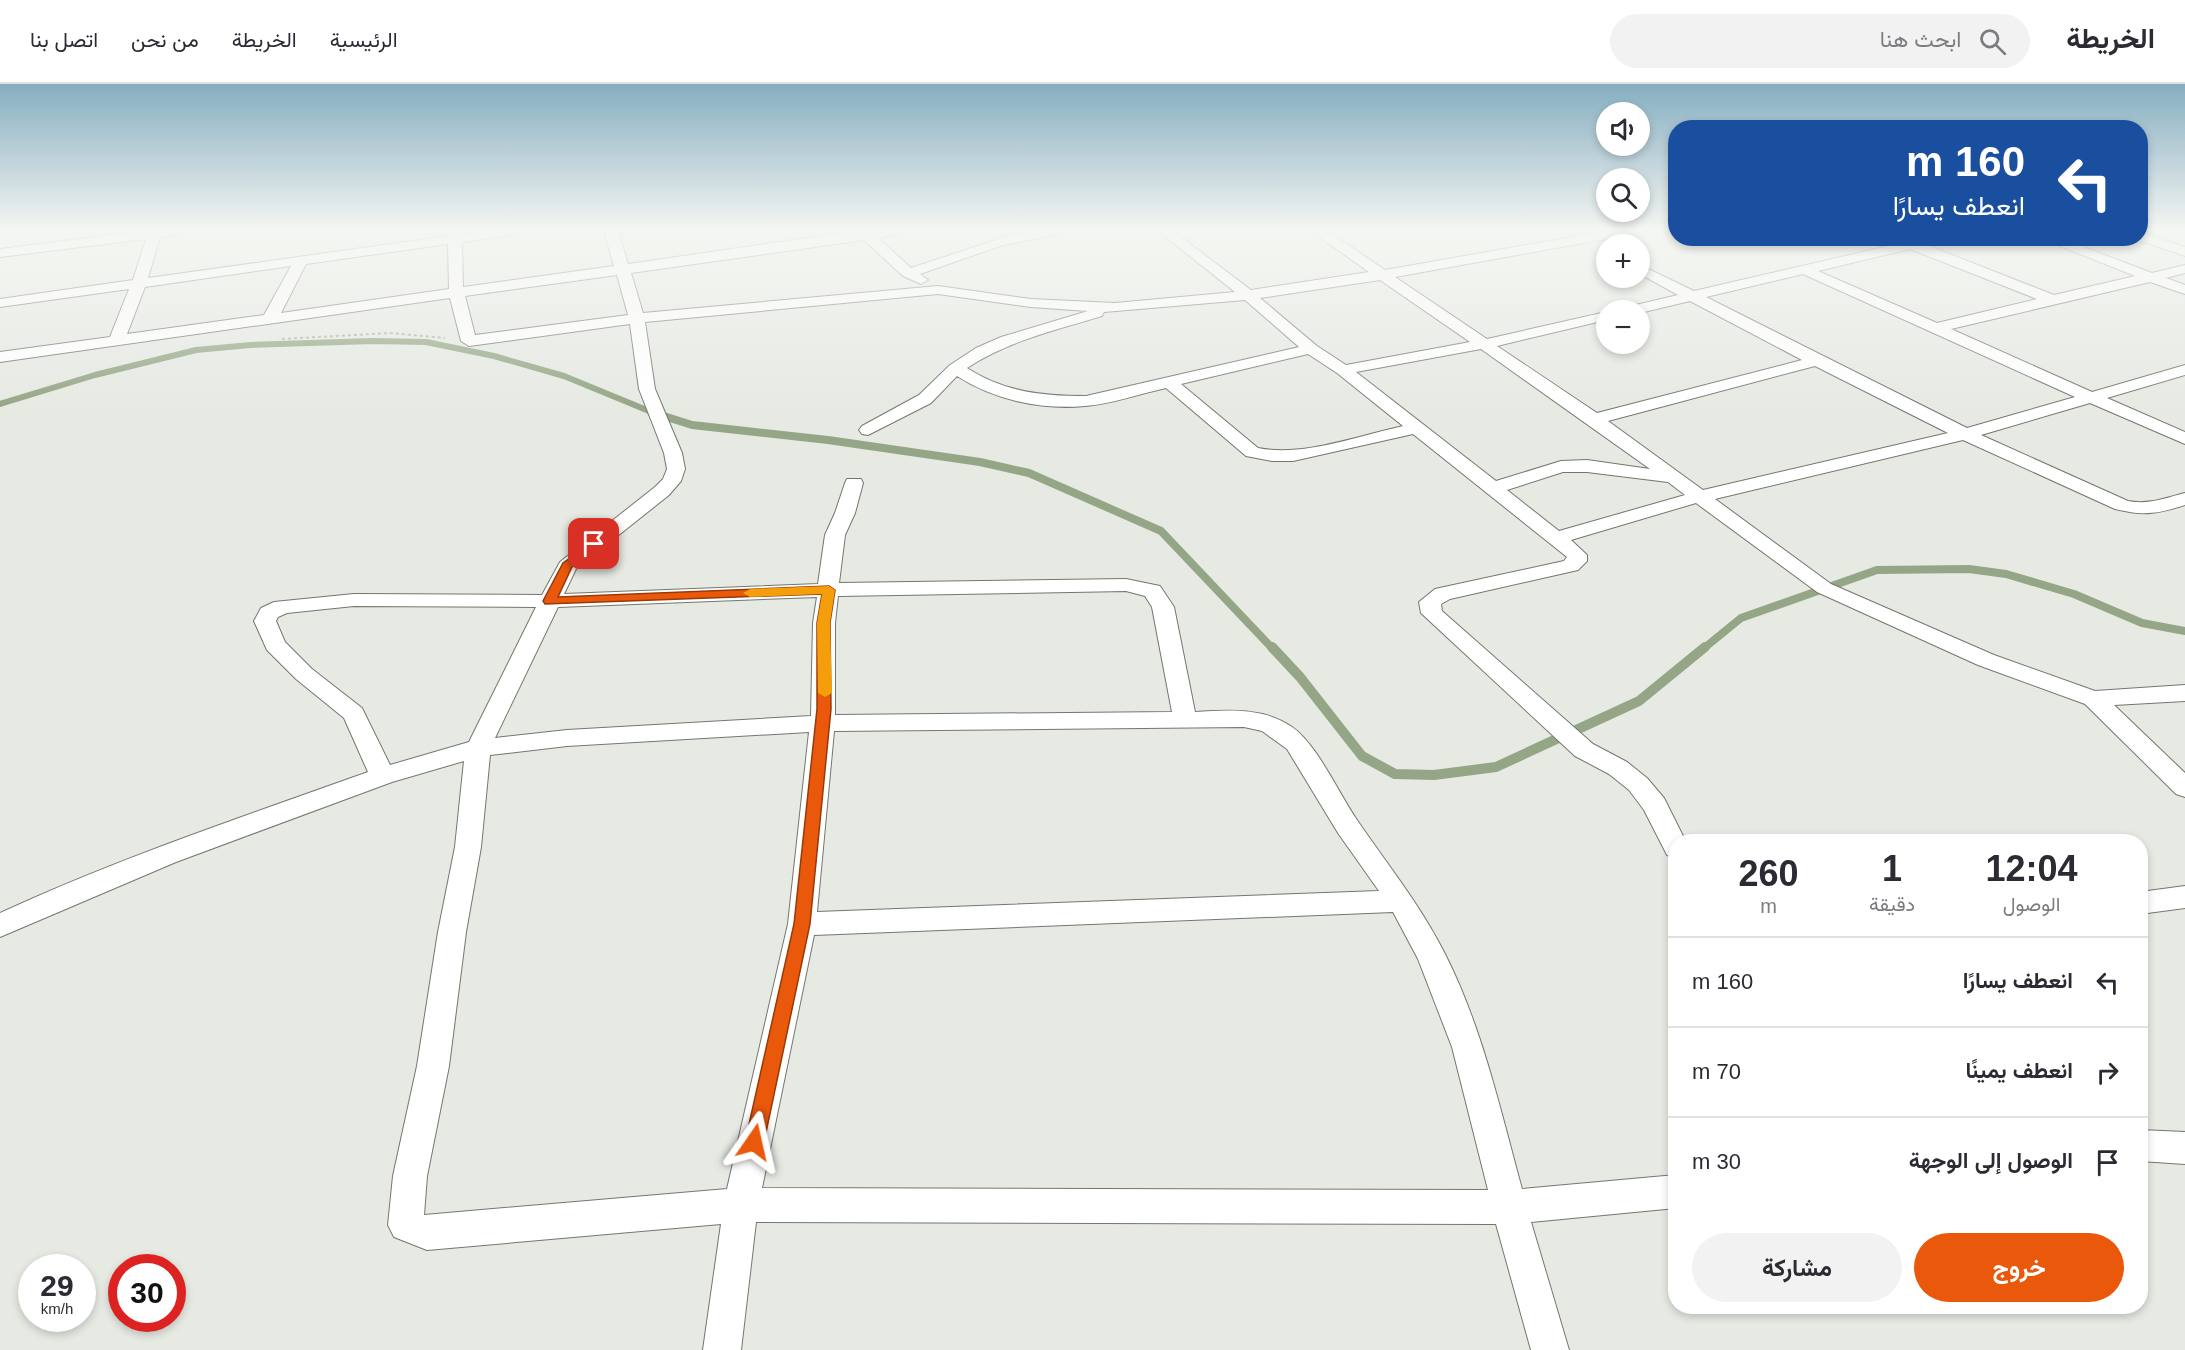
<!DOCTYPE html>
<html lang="ar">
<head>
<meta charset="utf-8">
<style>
	:root { --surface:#fff; --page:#f2f2f3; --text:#2b2b33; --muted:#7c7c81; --line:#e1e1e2; --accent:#ea580c }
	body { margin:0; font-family:Arial,Vazirmatn,sans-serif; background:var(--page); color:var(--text); direction:rtl; height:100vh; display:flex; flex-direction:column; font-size:22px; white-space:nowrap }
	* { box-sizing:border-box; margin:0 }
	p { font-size:20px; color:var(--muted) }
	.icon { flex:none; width:33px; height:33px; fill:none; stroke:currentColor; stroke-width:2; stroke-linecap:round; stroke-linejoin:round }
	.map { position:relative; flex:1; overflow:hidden; direction:ltr }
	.details { position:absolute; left:1668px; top:750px; width:480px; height:480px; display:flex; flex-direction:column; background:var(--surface); border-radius:24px; box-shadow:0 3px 9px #0003; direction:rtl }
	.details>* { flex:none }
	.hud { position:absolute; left:1668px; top:36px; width:480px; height:126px; border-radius:24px; box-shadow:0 3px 9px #0003; direction:rtl; background:#1a4fa0; color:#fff; overflow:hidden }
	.fabs { position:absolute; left:1596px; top:18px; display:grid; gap:12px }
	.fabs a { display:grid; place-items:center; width:54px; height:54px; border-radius:50%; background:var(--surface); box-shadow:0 3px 9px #0003; font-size:30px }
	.speed { position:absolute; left:18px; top:1170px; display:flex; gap:12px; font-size:30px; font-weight:700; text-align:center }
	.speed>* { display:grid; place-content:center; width:78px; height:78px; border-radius:50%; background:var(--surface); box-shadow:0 3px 9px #0003; line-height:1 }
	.speed small { font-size:15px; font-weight:400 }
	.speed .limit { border:9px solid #d22; background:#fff; color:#111 }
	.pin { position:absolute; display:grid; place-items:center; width:51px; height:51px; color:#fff; margin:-26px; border-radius:12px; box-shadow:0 3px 9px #0006 }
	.me { position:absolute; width:66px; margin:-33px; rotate:11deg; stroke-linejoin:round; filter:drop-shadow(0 0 4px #0008) }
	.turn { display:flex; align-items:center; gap:21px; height:126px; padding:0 24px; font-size:27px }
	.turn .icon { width:78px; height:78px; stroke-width:2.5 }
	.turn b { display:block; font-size:42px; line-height:51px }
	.eta { display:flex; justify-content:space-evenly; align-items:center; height:102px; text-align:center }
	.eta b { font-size:36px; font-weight:700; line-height:42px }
	.cta { display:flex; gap:12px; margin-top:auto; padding:12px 24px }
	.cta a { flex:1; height:69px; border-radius:36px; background:var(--accent); color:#fff; font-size:24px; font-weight:700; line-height:69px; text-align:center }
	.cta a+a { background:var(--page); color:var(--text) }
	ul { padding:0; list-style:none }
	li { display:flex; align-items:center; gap:18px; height:90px; padding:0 24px; border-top:2px solid var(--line) }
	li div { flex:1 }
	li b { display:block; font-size:22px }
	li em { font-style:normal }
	header { display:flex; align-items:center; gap:36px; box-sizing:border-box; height:84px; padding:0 30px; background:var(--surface); border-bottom:2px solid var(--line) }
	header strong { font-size:28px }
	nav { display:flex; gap:33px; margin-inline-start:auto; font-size:21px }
	.search { width:420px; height:54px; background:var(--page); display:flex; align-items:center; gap:15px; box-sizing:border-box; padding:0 21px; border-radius:33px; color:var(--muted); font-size:22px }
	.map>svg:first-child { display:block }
</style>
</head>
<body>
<header>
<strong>الخريطة</strong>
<div class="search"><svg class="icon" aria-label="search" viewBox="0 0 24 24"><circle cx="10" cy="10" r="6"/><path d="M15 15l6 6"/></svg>ابحث هنا</div>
<nav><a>الرئيسية</a><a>الخريطة</a><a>من نحن</a><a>اتصل بنا</a></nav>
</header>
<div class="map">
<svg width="2185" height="1266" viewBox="0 0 2185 1266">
	<rect width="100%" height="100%" fill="#e6eae3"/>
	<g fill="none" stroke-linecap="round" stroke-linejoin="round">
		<path stroke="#94a686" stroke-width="6" d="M0,320L95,291L196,266L250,261L373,257L426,258L494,272L564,292L654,329"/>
		<g stroke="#94a686" stroke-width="8">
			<path d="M651,328L692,341L828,356L980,378L1029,389L1161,447L1273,565"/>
			<path d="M1703,565L1741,534L1877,486L1969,485L2006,490L2074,510L2142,539L2185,547"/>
		</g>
		<path stroke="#94a686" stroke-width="10" d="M1272,563L1300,593L1362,672L1395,690L1434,691L1496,683L1639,617L1705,563"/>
		<g stroke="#737770" stroke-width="2">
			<g id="street">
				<path d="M143,147H181L179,150L160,153L148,194L448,152V147H462V150L483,147H518L511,151L462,158L463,203L614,182L604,147H618L628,180L856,147H903L901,150L878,154L911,184L1017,149L1062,147L1055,151L1003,161L920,190L928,196L921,200L903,192L864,156L631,189L643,229L938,202L1031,215L1115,219L1235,208L1158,147H1173L1251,206L1369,188L1311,147H1327L1385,186L1606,147H1635L1628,151L1395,193L1487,255L1606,228V236L1497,262L1597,329L1802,276L1690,217L1640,229V226H1625L1627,223L1678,211L1640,190V181L1694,207L1897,160L1892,154H1909L2054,211L2135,192L2040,154H2060L2152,189L2185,181V189L2166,194L2185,201V210L2150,198L1951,245L2092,308L2185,281V291L2107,314L2185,348V360L2090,319L1981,351L2128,417C2149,421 2165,414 2185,409V421C2157,430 2144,432 2115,425L1963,356L1715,415L1831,500L1994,571L2095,607L2185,601V617L2114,621L2185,689V713L2176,710L2085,620L1978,581L1817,508L1696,419L1571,456L1587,471V477L1578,486L1450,515L1441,520L1442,527L1593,660L1627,678L1647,694L1664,714L1686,758H1676V774L1667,771L1644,726L1629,706L1609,690L1575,672L1421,529L1419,518L1435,505L1564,477L1567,473L1413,350L1293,377H1272L1246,372L1166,304C1139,310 1112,320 1085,322C1041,326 994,316 957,292L931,319L868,351L862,350L859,346L862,342L919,311L950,281L976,264L1001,253L1088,227L1031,223L938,210L645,238L655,305L682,369L685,385L681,397L669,411L576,485L564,510L818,500L825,451L835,429L845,399L847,395H861L863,399L855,429L845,451L839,499L1126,495L1160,502L1174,523L1195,628C1228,626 1263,623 1292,643C1317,660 1339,710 1357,736C1387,780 1419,819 1444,868C1482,942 1500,1025 1522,1105L1676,1091V1124L1531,1138L1569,1266H1531L1496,1140L756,1138L741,1266H703L721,1140L427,1166L394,1153L388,1141L393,1092L417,982L438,848L455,763L464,677L392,698L176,778L0,853V829C119,774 245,732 368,688L344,634L296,595L267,566L254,537L261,524L274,518L354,510L542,511L560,478L655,403L663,395L667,385L664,369L639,305L630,240L469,262L461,257L450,214L0,278V268L110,253L129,205L0,223V215L133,196L146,155L0,173V165ZM448,160L449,205L281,229L306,180ZM1910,165L2037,215L1937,239L1818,187ZM291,182L264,231L127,250L145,203ZM1803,190L2075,313L1967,344L1706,213ZM617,191L628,231L475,251L465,212ZM1380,196L1470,258L1346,281L1317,262L1260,214ZM1245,216L1299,263L1086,312C1043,312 1004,308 967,284C1008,257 1056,246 1102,232L1104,228ZM1481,265L1650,385L1587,376L1561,377L1496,397L1356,288ZM1308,270L1337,289L1403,342C1358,352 1303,373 1258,364L1181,300ZM1815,282L1948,349L1703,406L1608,337ZM1563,388H1587L1668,398L1685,411L1559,447L1507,406ZM1126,507L1145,512L1152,523L1172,628L835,631V539L838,512ZM817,513L813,539L811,632L567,646L495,654L558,523ZM354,522L536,523L469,658L390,681L362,624L312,585L285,558L276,537L278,533L287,529ZM1244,643L1262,647L1287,665L1338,749L1379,807L817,828L834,647ZM809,648L788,840L727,1105L424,1131L427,1092L449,982L466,848L481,763L490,671L567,662ZM1393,828L1418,875L1452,963L1488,1106L762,1104L814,851Z"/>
				<path d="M2140,148L2185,163V172L2135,155L2140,154Z"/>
				<path d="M2185,802V824L2140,830V808Z"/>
				<path d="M2140,1046L2185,1048V1080L2140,1077Z"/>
			</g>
		</g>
		<path stroke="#afb2ac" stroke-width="2" stroke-dasharray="3 3" stroke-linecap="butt" d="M282,255L390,249L445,254"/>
		<use href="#street" fill="#fff" fill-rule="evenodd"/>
	</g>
	<linearGradient id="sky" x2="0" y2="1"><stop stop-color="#86aec1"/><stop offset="0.45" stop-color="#f4f6f2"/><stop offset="1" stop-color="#f4f6f2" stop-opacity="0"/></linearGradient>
	<rect width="2185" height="324" fill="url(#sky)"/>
	<path fill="#ea580c" stroke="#983908" stroke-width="1.5" d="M594,457L600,460L572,483L558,513L829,502L835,506L830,539L831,625L810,840L764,1058L761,1064L754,1067L747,1064L745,1058L794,840L817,625V539L822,510L545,520L543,517L563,479Z"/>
	<path fill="#f59e0b" d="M829,502L835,506L830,539L832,609L825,613L818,609L817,539L822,510L750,513L743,509L750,505Z"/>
</svg>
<div class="fabs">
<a><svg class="icon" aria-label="sound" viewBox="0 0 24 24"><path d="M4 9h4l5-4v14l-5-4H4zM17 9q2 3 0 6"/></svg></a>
<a><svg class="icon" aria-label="search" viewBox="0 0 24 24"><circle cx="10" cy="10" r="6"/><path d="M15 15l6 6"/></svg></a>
<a>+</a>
<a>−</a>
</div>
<div class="speed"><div>29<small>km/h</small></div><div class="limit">30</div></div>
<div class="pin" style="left:594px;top:460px;background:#d93025"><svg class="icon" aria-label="arrive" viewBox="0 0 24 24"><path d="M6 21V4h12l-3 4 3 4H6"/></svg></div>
<svg class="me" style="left:754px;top:1058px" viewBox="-20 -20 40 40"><path d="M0-17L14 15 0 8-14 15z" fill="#ea580c" stroke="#fff" stroke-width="4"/></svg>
<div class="hud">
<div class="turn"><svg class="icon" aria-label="left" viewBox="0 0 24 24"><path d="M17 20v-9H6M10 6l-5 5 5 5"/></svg><div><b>160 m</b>انعطف يسارًا</div></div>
</div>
<section class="details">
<div class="eta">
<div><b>12:04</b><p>الوصول</p></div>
<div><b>1</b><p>دقيقة</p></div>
<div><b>260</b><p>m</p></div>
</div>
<ul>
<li><svg class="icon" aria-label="left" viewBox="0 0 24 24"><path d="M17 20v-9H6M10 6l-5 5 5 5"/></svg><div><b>انعطف يسارًا</b></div><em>160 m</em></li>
<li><svg class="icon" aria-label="right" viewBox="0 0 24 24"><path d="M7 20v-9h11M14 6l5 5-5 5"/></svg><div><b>انعطف يمينًا</b></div><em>70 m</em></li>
<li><svg class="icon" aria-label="arrive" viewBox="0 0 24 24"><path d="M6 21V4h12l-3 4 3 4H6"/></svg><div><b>الوصول إلى الوجهة</b></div><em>30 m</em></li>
</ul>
<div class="cta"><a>خروج</a><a>مشاركة</a></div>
</section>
</div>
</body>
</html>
